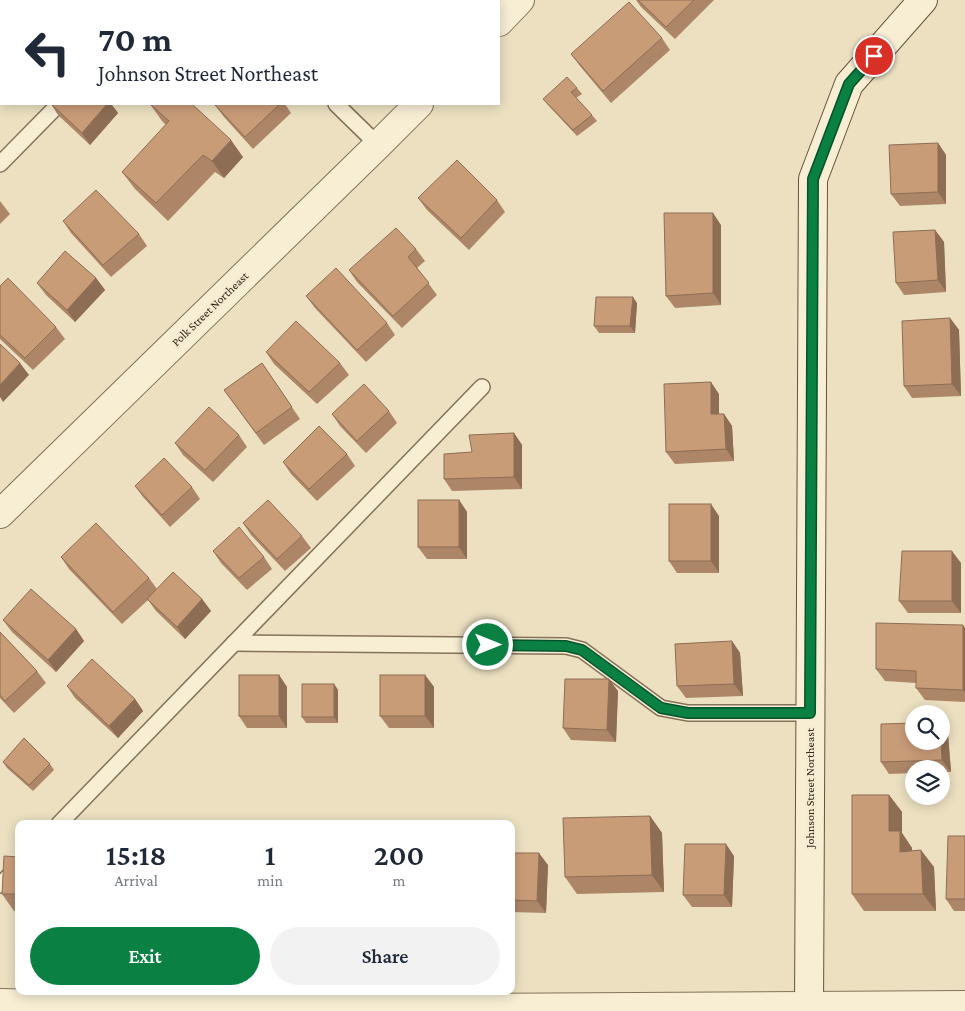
<!DOCTYPE html>
<html lang="en">
<head>
<meta charset="utf-8">
<style>
	:root { --surface:#fff; --page:#f2f2f3; --text:#1f2937; --muted:#747a83; --accent:#0b8043 }
	body { margin:0; font-family:"Crimson Pro",serif; background:var(--page); color:var(--text); height:100vh; display:flex; flex-direction:column; font-size:19px; white-space:nowrap }
	* { box-sizing:border-box; margin:0 }
	p { font-size:16px; color:var(--muted) }
	.icon { flex:none; width:28px; height:28px; fill:none; stroke:currentColor; stroke-width:2; stroke-linecap:round; stroke-linejoin:round }
	.map { position:relative; flex:1; overflow:hidden }
	.drawer { position:absolute; left:15px; top:820px; width:500px; height:175px; display:flex; flex-direction:column; background:var(--surface); border-radius:10px; box-shadow:0 2px 12px #0003 }
	.drawer>* { flex:none }
	.guide { position:absolute; left:0px; top:0px; width:500px; height:105px; box-shadow:0 2px 12px #0003; background:#fff; color:var(--text); overflow:hidden }
	.fabs { position:absolute; left:905px; top:705px; display:grid; gap:10px }
	.fabs a { display:grid; place-items:center; width:45px; height:45px; border-radius:50%; background:var(--surface); box-shadow:0 2px 12px #0003; font-size:25px }
	.pin { position:absolute; display:grid; place-items:center; width:42px; height:42px; color:#fff; margin:-21px; border:2px solid #fff; border-radius:50%; box-shadow:0 1px 5px #0007 }
	.me { position:absolute; width:55px; margin:-28px; rotate:90deg; stroke-linejoin:round; filter:drop-shadow(0 0 4px #0008) }
	.turn { display:flex; align-items:center; gap:18px; height:105px; padding:0 15px; font-size:22px }
	.turn .icon { width:65px; height:65px; stroke-width:2.5 }
	.turn b { display:block; font-size:35px; line-height:42px }
	.eta { display:flex; justify-content:space-evenly; align-items:center; height:85px; text-align:center }
	.eta b { font-size:30px; font-weight:600; line-height:35px }
	.primary-button { display:flex; gap:10px; margin-top:auto; padding:10px 15px }
	.primary-button a { flex:1; height:58px; border-radius:30px; background:var(--accent); color:#fff; font-size:20px; font-weight:600; line-height:58px; text-align:center }
	.primary-button a+a { background:var(--page); color:var(--text) }
	.map>svg:first-child { display:block }
</style>
</head>
<body>
<div class="map">
<svg width="965" height="1011" viewBox="0 0 965 1011">
	<rect width="100%" height="100%" fill="#ece0c1"/>
	<path fill="#c2ca96" d="M250,0H484L483,1H251Z"/>
	<g fill="none" stroke-linecap="round" stroke-linejoin="round">
		<g stroke="#85725a" stroke-width="18">
			<g id="lane">
				<path d="M231,0L232,1"/>
				<path d="M336,104L378,145"/>
				<path d="M0,164L59,104"/>
				<path d="M234,643L566,646L582,650L661,708L688,713H810"/>
				<path d="M59,824L482,387"/>
				<path d="M0,885L19,866"/>
			</g>
		</g>
		<g stroke="#85725a" stroke-width="30">
			<g id="street">
				<path d="M499,22L520,0"/>
				<path d="M0,514L378,145L419,104"/>
				<path d="M0,1003L297,1009L965,1005"/>
			</g>
		</g>
		<g stroke="#67533d" stroke-width="30">
			<path id="secondary" d="M809,1011L813,179L849,84L923,0"/>
		</g>
		<use href="#lane" stroke="#f7eed4" stroke-width="15"/>
		<use href="#street" stroke="#f7eed4" stroke-width="28"/>
		<use href="#secondary" stroke="#f7eed4" stroke-width="28"/>
	</g>
	<g fill="#ad8667">
		<path d="M636,0H714L675,39L641,7Z"/>
		<path d="M662,38L670,50L611,103L580,66L571,54Z"/>
		<path d="M577,88L582,94L576,98L592,115L597,121L577,136L548,105L543,99Z"/>
		<path d="M51,104H111L118,113L90,145L58,115Z"/>
		<path d="M150,104L243,157L224,178L215,172L168,221L135,189L122,172L166,125L162,121Z"/>
		<path d="M217,104H285L291,113L253,149L224,117L215,105Z"/>
		<path d="M938,143L946,155V204L900,206L891,194Z"/>
		<path d="M418,198L497,200L505,212L469,250L427,210Z"/>
		<path d="M0,201L10,214L0,224Z"/>
		<path d="M63,221L139,234L147,246L111,277L71,233Z"/>
		<path d="M721,225V305L675,308L666,296Z"/>
		<path d="M935,230L944,242L946,292L904,295L896,283Z"/>
		<path d="M416,249L425,261L417,268L437,295L402,328L357,282L349,270Z"/>
		<path d="M96,278L105,290L75,322L46,295L37,283Z"/>
		<path d="M0,286L56,327L65,339L33,370L0,339Z"/>
		<path d="M306,296L387,323L395,335L366,362L315,308Z"/>
		<path d="M637,303L635,333H599L594,326Z"/>
		<path d="M950,318L959,330L961,396L912,398L904,386Z"/>
		<path d="M266,352L340,363L349,375L317,404L274,364Z"/>
		<path d="M262,363L300,419L264,445L224,390Z"/>
		<path d="M719,394V414H724L732,426L734,461L675,464L666,452Z"/>
		<path d="M389,411L397,423L366,453L340,426L332,414Z"/>
		<path d="M514,433L522,445V489L452,491L444,479L472,452Z"/>
		<path d="M239,435L247,447L213,482L183,455L175,443Z"/>
		<path d="M347,454L355,466L317,501L291,474L283,462Z"/>
		<path d="M135,486L192,487L200,499L170,527L143,497Z"/>
		<path d="M459,500L467,512V559H427L418,547Z"/>
		<path d="M719,516V573H677L669,561Z"/>
		<path d="M243,523L302,536L311,548L285,571L251,535Z"/>
		<path d="M213,551L264,557L272,569L247,590L221,563Z"/>
		<path d="M61,557L149,578L157,589L202,599L211,611L185,639L156,611L148,600L122,624L69,569Z"/>
		<path d="M961,563V613H908L899,601Z"/>
		<path d="M3,620L76,629L84,641L56,672L12,632Z"/>
		<path d="M965,628V702L925,700L916,688V683L885,681L876,669Z"/>
		<path d="M0,632L37,671L46,683L14,713L0,698Z"/>
		<path d="M732,641L740,653L743,696L686,698L677,686Z"/>
		<path d="M279,675L287,687V728H247L239,716Z"/>
		<path d="M425,675L434,687V728H389L380,716Z"/>
		<path d="M334,684L338,690V723H306L302,717Z"/>
		<path d="M67,686L135,699L143,711L118,738L75,698Z"/>
		<path d="M618,691L616,742L571,740L563,728Z"/>
		<path d="M941,724L948,734L951,772H941V769H914V773L889,774L881,762L941,741Z"/>
		<path d="M3,762L50,764L54,770L33,791L7,768Z"/>
		<path d="M889,795L902,812V833L912,848V851L934,867L936,911H864L852,894Z"/>
		<path d="M650,816L662,833L664,892L577,894L565,877Z"/>
		<path d="M965,836V911H954L946,899Z"/>
		<path d="M511,853L548,865L546,913L511,912Z"/>
		<path d="M734,856L732,907H692L683,895Z"/>
		<path d="M19,857V912L14,911L2,894Z"/>
	</g>
	<g fill="#8d6d54">
		<path d="M107,104H111L118,113L90,145L82,133Z"/>
		<path d="M231,140L243,157L224,178L212,161Z"/>
		<path d="M938,143L946,155V204L938,192Z"/>
		<path d="M713,213L721,225V305L713,293Z"/>
		<path d="M935,230L944,242L946,292L938,280Z"/>
		<path d="M96,278L105,290L75,322L67,310Z"/>
		<path d="M633,297L637,303L635,333L630,326Z"/>
		<path d="M950,318L959,330L961,396L952,384Z"/>
		<path d="M20,363L29,375L3,402L0,397V385Z"/>
		<path d="M711,382L719,394V426L711,414Z"/>
		<path d="M724,414L732,426L734,461L726,449Z"/>
		<path d="M514,433L522,445V489L514,477Z"/>
		<path d="M459,500L467,512V559L459,547Z"/>
		<path d="M711,504L719,516V573L711,561Z"/>
		<path d="M952,551L961,563V613L952,601Z"/>
		<path d="M202,599L211,611L185,639L177,627Z"/>
		<path d="M963,625L965,628V693L963,690Z"/>
		<path d="M76,629L84,641L56,672L48,660Z"/>
		<path d="M732,641L740,653L743,696L734,684Z"/>
		<path d="M279,675L287,687V728L279,716Z"/>
		<path d="M425,675L434,687V728L425,716Z"/>
		<path d="M609,679L618,691L616,742L607,730Z"/>
		<path d="M334,684L338,690V723L334,717Z"/>
		<path d="M135,699L143,711L118,738L109,726Z"/>
		<path d="M941,724L948,734L951,772L942,760L941,741Z"/>
		<path d="M889,795L902,812V833L912,848V869L900,852L889,831Z"/>
		<path d="M650,816L662,833L664,892L652,875Z"/>
		<path d="M726,844L734,856L732,907L724,895Z"/>
		<path d="M921,850L934,867L936,911L923,894Z"/>
		<path d="M539,853L548,865L546,913L537,901Z"/>
	</g>
	<g fill="#c99c78" stroke="#8d6d54">
		<path d="M151,0H197L198,1H149Z"/>
		<path d="M638,0H694L666,27Z"/>
		<path d="M629,2L662,38L603,91L571,54Z"/>
		<path d="M567,77L577,88L571,92L592,115L573,130L543,99Z"/>
		<path d="M51,104H107L82,133Z"/>
		<path d="M150,104H192L231,140L212,161L203,155L156,203L122,172L169,121Z"/>
		<path d="M217,104H280L245,137L215,105Z"/>
		<path d="M938,143V192L891,194L889,145Z"/>
		<path d="M457,160L497,200L461,238L418,198Z"/>
		<path d="M96,190L139,234L103,265L63,221Z"/>
		<path d="M664,213H713V293L666,296Z"/>
		<path d="M396,228L416,249L408,257L429,283L393,316L349,270Z"/>
		<path d="M935,230L938,280L896,283L893,232Z"/>
		<path d="M65,251L96,278L67,310L37,283Z"/>
		<path d="M336,268L387,323L357,350L306,296Z"/>
		<path d="M8,278L56,327L25,358L0,335V286Z"/>
		<path d="M596,297H633L630,326H594Z"/>
		<path d="M950,318L952,384L904,386L902,321Z"/>
		<path d="M296,321L340,363L309,392L266,352Z"/>
		<path d="M0,344L20,363L0,385Z"/>
		<path d="M262,363L292,407L256,433L224,390Z"/>
		<path d="M711,382V414H724L726,449L666,452L664,384Z"/>
		<path d="M364,384L389,411L357,441L332,414Z"/>
		<path d="M209,407L239,435L205,470L175,443Z"/>
		<path d="M319,426L347,454L309,489L283,462Z"/>
		<path d="M514,433V477L444,479V454L472,452L469,435Z"/>
		<path d="M164,458L192,487L162,515L135,486Z"/>
		<path d="M268,500L302,536L277,559L243,523Z"/>
		<rect x="418" y="500" width="41" height="47"/>
		<rect x="669" y="504" width="42" height="57"/>
		<path d="M96,523L149,578L113,612L61,557Z"/>
		<path d="M239,527L264,557L239,578L213,551Z"/>
		<path d="M902,551H952V601H899Z"/>
		<path d="M173,572L202,599L177,627L147,599Z"/>
		<path d="M31,589L76,629L48,660L3,620Z"/>
		<path d="M876,623L963,625V690L916,688V671L876,669Z"/>
		<path d="M0,632L37,671L5,701L0,695Z"/>
		<path d="M732,641L734,684L677,686L675,644Z"/>
		<path d="M92,659L135,699L109,726L67,686Z"/>
		<rect x="239" y="675" width="40" height="41"/>
		<rect x="380" y="675" width="45" height="41"/>
		<path d="M565,679H609L607,730L563,728Z"/>
		<rect x="302" y="684" width="32" height="33"/>
		<path d="M914,723V741H941L942,760L881,762V724Z"/>
		<path d="M24,738L50,764L29,785L3,762Z"/>
		<path d="M852,795H889V831H900V852L921,850L923,894H852Z"/>
		<path d="M650,816L652,875L565,877L563,818Z"/>
		<path d="M948,836H965V899H946Z"/>
		<path d="M685,844H726L724,895H683Z"/>
		<path d="M511,853H539L537,901L511,900Z"/>
		<path d="M4,856L19,857V894H2Z"/>
	</g>
	<g fill="none" stroke-linecap="round" stroke-linejoin="round">
		<g stroke="#07532c" stroke-width="12">
			<path id="route" d="M488,645L566,646L582,650L661,708L688,713H810L813,179L849,84L874,56"/>
		</g>
		<use href="#route" stroke="#0b8043" stroke-width="9"/>
	</g>
	<g text-anchor="middle" stroke-width="5" stroke-linejoin="round" paint-order="stroke">
		<g font-size="12" fill="#352a1d" stroke="#f4ebd1">
			<text transform="translate(210 309) rotate(-44)" y="4">Polk Street Northeast</text>
			<text transform="translate(810 788) rotate(-90)" y="4">Johnson Street Northeast</text>
		</g>
	</g>
</svg>
<div class="fabs">
<a><svg class="icon" aria-label="search" viewBox="0 0 24 24"><circle cx="10" cy="10" r="6"/><path d="M15 15l6 6"/></svg></a>
<a><svg class="icon" aria-label="layers" viewBox="0 0 24 24"><path d="M12 4l9 5-9 5-9-5zM3 14l9 5 9-5"/></svg></a>
</div>
<div class="pin" style="left:874px;top:56px;background:#d93025"><svg class="icon" aria-label="arrive" viewBox="0 0 24 24"><path d="M6 21V4h12l-3 4 3 4H6"/></svg></div>
<svg class="me" style="left:488px;top:645px" viewBox="-20 -20 40 40"><circle r="17" fill="#0b8043" stroke="#fff" stroke-width="3"/><path d="M0-11L8 9 0 5-8 9z" fill="#fff"/></svg>
<div class="guide">
<div class="turn"><svg class="icon" aria-label="left" viewBox="0 0 24 24"><path d="M17 20v-9H6M10 6l-5 5 5 5"/></svg><div><b>70 m</b>Johnson Street Northeast</div></div>
</div>
<section class="drawer">
<div class="eta">
<div><b>15:18</b><p>Arrival</p></div>
<div><b>1</b><p>min</p></div>
<div><b>200</b><p>m</p></div>
</div>
<div class="primary-button"><a>Exit</a><a>Share</a></div>
</section>
</div>
</body>
</html>
